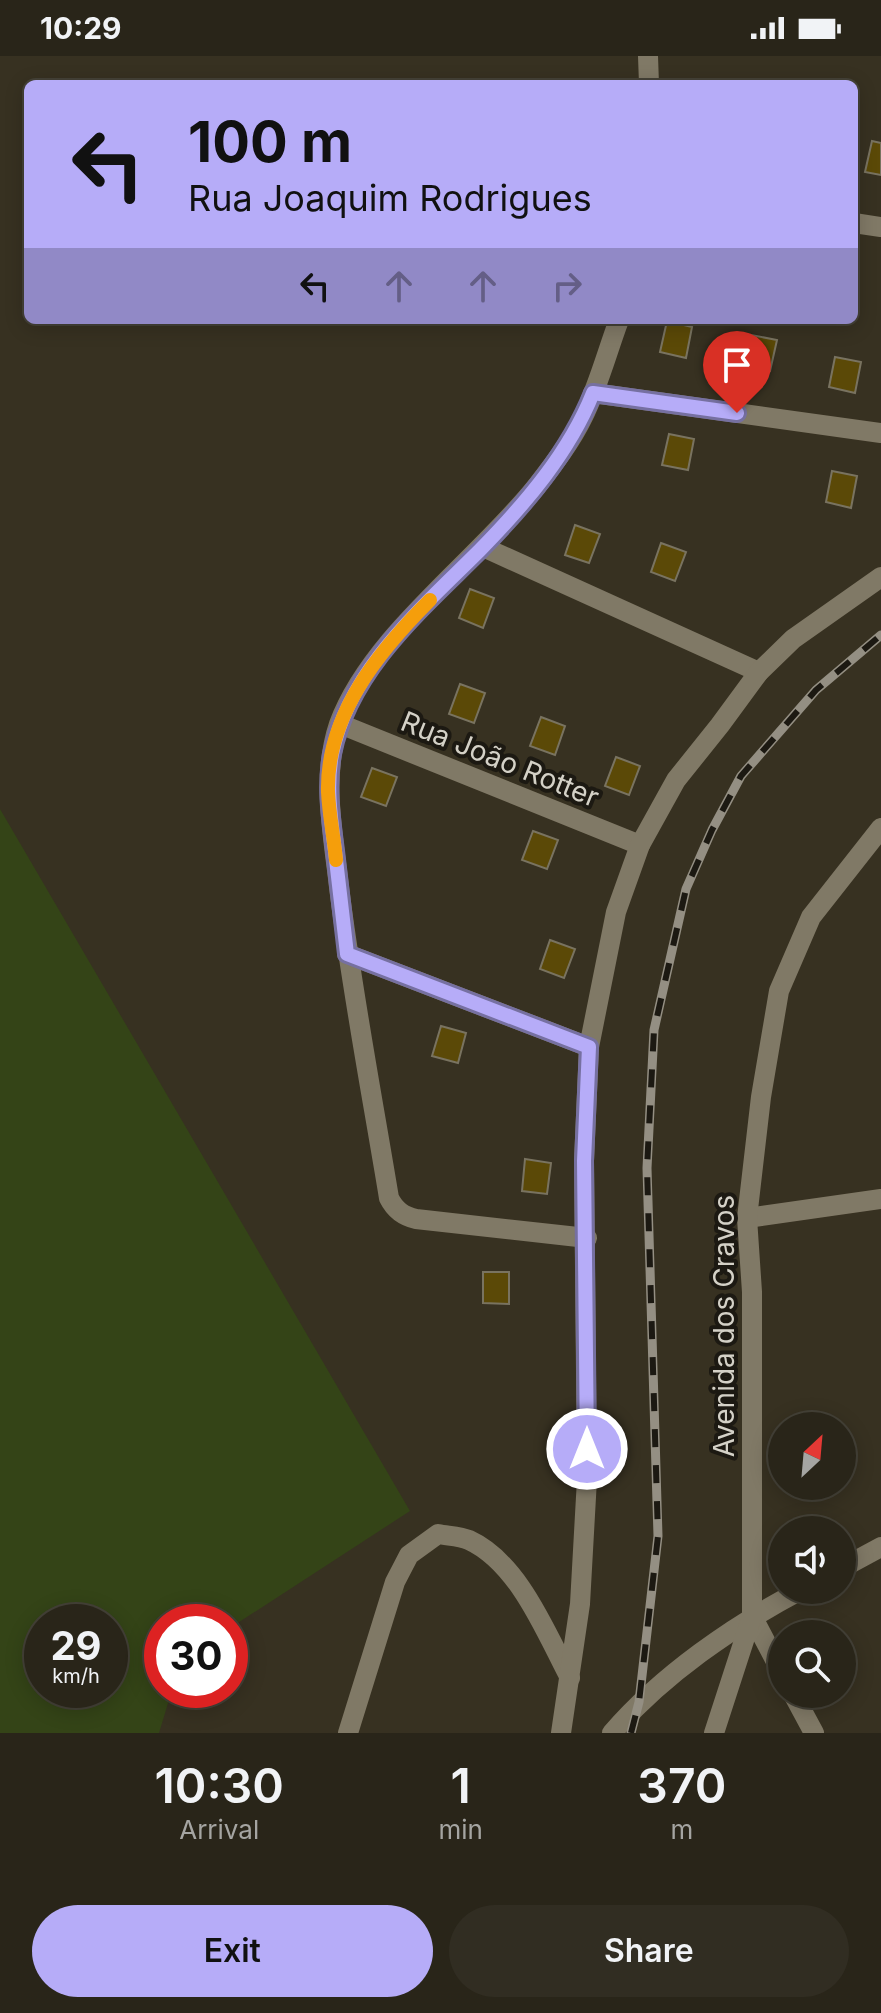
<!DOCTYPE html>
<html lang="en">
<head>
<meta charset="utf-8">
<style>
	:root { --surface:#292519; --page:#312d22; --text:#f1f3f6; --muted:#a5a5a2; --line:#454238; --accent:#b6acf8 }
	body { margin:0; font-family:Inter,sans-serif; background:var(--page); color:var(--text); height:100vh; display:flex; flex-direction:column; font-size:30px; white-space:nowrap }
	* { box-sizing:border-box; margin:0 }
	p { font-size:26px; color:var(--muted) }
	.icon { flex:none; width:44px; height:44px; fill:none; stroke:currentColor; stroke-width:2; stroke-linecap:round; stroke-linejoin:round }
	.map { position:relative; height:1677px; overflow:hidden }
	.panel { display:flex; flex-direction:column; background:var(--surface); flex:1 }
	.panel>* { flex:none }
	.hud { position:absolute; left:24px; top:24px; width:834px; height:244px; border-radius:12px; box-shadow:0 4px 20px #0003,0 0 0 2px var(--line); background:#b6acf8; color:#111; overflow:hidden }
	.needle { width:52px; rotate:26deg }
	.tools { position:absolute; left:768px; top:1356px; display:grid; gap:16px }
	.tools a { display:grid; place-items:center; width:88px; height:88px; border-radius:50%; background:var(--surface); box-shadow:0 4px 20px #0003,0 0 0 2px var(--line); font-size:40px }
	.speed { position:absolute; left:24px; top:1548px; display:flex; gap:16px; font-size:40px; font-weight:700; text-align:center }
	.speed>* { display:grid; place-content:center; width:104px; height:104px; border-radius:50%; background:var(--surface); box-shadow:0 4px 20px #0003,0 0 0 2px var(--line); line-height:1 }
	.speed small { font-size:20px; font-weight:400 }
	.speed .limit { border:12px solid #d22; background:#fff; color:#111 }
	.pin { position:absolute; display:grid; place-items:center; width:68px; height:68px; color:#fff; margin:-82px -34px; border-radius:50% 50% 50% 0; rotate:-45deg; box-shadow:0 0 8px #0007 }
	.pin .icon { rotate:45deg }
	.me { position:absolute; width:88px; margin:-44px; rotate:0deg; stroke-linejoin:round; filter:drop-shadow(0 0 6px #0008) }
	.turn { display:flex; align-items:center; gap:28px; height:168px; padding:0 32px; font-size:36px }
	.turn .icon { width:104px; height:104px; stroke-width:2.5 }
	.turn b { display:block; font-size:56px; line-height:68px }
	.lanes { display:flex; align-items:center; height:76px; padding:0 32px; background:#0003; justify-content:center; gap:40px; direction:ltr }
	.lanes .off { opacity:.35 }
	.eta { display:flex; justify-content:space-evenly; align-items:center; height:136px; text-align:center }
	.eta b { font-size:48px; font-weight:600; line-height:56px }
	.primary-button { display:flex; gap:16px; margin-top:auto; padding:16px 32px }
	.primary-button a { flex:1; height:92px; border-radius:48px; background:var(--accent); color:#111; font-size:32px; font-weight:600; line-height:92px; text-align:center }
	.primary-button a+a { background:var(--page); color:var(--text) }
	.status { display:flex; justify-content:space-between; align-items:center; height:56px; padding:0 40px; background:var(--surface); direction:ltr }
	.status svg { height:22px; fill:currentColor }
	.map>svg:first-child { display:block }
</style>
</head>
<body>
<div class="status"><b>10:29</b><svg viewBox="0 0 49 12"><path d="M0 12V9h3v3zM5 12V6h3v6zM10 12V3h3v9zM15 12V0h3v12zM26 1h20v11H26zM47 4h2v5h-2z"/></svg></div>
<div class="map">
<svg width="881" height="1677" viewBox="0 0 881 1677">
	<rect width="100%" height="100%" fill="#373121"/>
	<path fill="#344417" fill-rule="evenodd" d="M0,753L410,1455L230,1572V1566H162V1634H172L159,1677H0ZM42,1566H110V1634H42Z"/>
	<g fill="#5b4907" stroke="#797360" stroke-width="2">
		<path d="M872,85L881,87V119L865,116Z"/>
		<path d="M667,265L692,271L686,302L660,296Z"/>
		<path d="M751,279L777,284L770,315L745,310Z"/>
		<path d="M835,301L861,306L855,337L829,331Z"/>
		<path d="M669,378L694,383L688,414L662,409Z"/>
		<path d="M832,415L857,420L851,452L826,446Z"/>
		<path d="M575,469L600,478L589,507L565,499Z"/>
		<path d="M661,487L686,496L675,525L651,516Z"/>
		<path d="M470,533L494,542L483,572L459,562Z"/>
		<path d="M460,628L485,637L474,667L449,658Z"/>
		<path d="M541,661L565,670L555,699L530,690Z"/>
		<path d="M616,701L640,710L629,739L605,730Z"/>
		<path d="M372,712L397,721L386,750L361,741Z"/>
		<path d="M533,775L558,784L547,813L522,804Z"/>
		<path d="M550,884L575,893L564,922L540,913Z"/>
		<path d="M441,970L466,977L458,1007L432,1000Z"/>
		<path d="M525,1103L551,1107L547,1138L522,1135Z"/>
		<path d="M483,1216H509V1248L483,1247Z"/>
	</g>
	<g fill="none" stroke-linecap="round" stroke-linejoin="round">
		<g stroke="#807966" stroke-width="20">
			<path d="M648,0L649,28"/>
			<path d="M854,167L881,171"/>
			<path d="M593,337L881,377"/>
			<path d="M483,491L759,616"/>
			<path d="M340,668L640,789"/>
			<path d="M347,898L589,991"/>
			<path d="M747,1162L881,1143"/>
			<path d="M587,1182L416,1163C403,1160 395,1154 389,1142C372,1039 352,935 339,831C333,777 321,721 339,668C371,580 477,505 536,431C553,409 571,386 583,361C598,331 607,296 619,264"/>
			<path d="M842,1512L881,1491"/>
			<path d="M752,1560L782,1617"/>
			<path d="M793,1638L814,1677"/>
			<path d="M348,1677L395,1526L409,1499L438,1478C448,1480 460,1480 469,1484C519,1507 546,1577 570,1622"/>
			<path d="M561,1677L580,1548L587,1423L584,1105L589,991L616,856L640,789L676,724L720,669L759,616L793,583L881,521"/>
			<path d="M612,1677C662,1619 733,1570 801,1534"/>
			<path d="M714,1677L752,1560V1236L747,1162L761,1041L779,935L811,861L881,772"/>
		</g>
		<g stroke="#948f83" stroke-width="9">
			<path id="rail" d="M631,1677L639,1646L658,1480L647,1112L654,974L686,833L712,774L741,720L816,634L881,579"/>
		</g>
		<use href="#rail" stroke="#1c1912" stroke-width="6" stroke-dasharray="18" stroke-linecap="butt"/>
	</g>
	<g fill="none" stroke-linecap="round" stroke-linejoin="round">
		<g stroke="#7670a1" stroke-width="20">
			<path id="route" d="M587,1393L584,1105L589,991L347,898C343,864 339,830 335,795C331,763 326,731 332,698C349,613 421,553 480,494C525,448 569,397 593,337L737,357"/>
		</g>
		<use href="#route" stroke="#b6acf8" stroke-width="14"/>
		<path stroke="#f59e0b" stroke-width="14" d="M336,804C334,782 329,758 328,736C326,659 379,595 430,544"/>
	</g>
	<g text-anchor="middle" stroke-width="8" stroke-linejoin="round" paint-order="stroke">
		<g font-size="28" fill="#d4d1c7" stroke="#1c1912">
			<text transform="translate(500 703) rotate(22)" y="10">Rua João Rotter</text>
			<text transform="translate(724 1270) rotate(-90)" y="10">Avenida dos Cravos</text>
		</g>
	</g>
</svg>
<div class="tools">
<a><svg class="needle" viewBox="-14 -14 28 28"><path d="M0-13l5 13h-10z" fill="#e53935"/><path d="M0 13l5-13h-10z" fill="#a5a5a2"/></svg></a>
<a><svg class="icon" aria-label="sound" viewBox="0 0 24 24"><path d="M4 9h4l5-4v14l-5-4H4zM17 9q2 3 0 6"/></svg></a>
<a><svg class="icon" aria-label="search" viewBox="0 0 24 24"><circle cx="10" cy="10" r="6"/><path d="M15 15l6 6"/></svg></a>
</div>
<div class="speed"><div>29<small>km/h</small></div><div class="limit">30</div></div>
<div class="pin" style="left:737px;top:357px;background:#d93025"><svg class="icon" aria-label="arrive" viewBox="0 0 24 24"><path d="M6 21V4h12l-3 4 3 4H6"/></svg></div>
<svg class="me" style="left:587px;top:1393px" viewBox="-20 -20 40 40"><circle r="17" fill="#b6acf8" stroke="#fff" stroke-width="3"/><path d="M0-11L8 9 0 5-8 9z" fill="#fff"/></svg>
<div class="hud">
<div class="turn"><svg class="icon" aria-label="left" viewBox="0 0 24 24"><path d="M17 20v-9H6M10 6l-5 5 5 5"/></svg><div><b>100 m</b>Rua Joaquim Rodrigues</div></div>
<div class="lanes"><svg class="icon" aria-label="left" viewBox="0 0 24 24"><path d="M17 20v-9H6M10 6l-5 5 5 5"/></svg><svg class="icon off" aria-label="ahead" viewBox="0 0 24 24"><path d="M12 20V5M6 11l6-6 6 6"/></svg><svg class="icon off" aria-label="ahead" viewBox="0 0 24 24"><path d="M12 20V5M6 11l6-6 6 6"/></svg><svg class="icon off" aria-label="right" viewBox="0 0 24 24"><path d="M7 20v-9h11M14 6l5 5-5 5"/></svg></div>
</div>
</div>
<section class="panel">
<div class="eta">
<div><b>10:30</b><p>Arrival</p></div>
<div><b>1</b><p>min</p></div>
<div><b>370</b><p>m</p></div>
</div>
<div class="primary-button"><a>Exit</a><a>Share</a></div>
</section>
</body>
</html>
